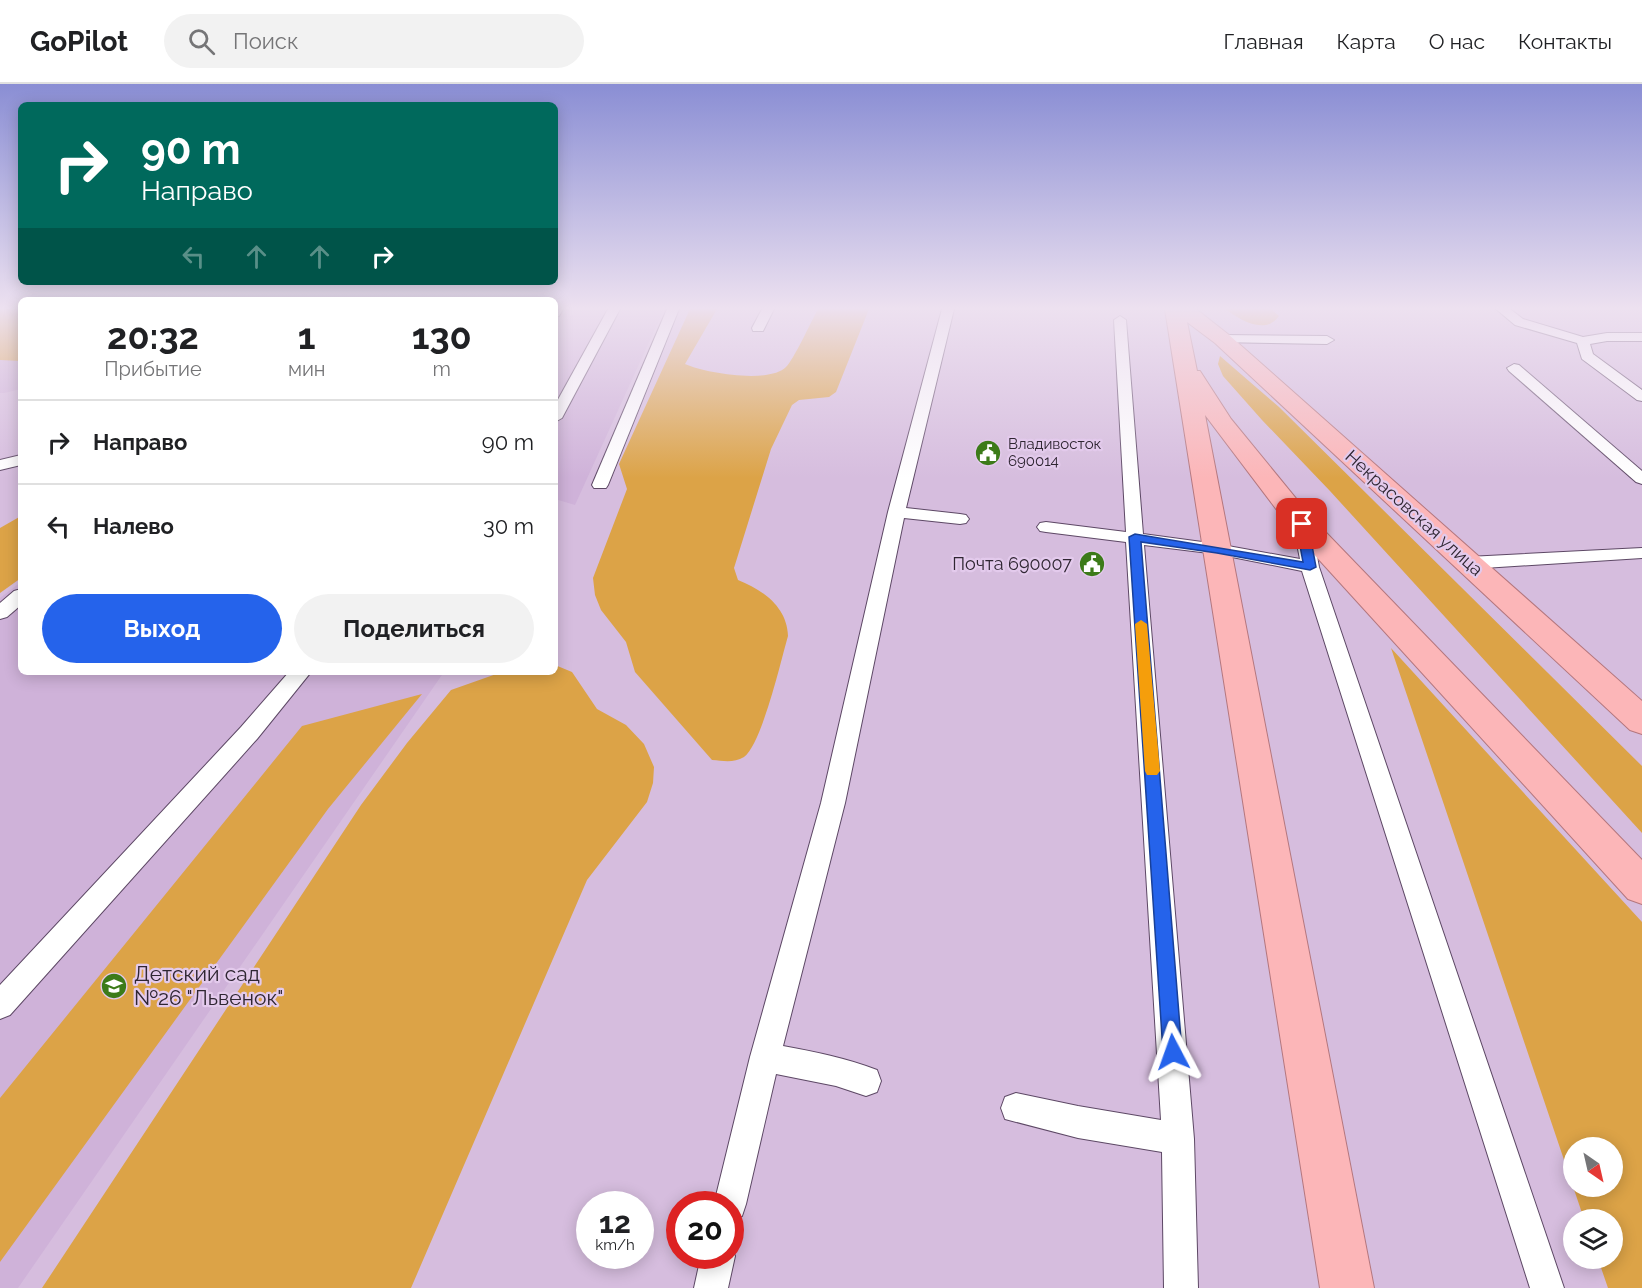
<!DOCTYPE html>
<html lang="ru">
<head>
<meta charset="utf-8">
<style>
	:root { --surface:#fff; --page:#f2f2f2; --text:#202124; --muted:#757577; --line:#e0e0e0; --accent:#2563eb }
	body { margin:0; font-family:Raleway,sans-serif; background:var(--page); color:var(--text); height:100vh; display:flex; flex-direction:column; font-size:22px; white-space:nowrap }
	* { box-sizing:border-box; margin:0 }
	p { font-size:20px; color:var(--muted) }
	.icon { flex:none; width:33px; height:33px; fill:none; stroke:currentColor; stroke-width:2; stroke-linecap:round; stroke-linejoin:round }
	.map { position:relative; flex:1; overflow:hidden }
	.sheet { position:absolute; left:18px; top:213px; width:540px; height:378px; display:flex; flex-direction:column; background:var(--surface); border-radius:9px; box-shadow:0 3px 15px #0003 }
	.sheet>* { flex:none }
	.hud { position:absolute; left:18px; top:18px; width:540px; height:183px; border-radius:9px; box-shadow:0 3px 15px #0003; background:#00695c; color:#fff; overflow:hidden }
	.needle { width:39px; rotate:146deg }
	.tools { position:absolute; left:1563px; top:1053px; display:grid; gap:12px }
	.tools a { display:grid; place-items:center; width:60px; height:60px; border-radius:50%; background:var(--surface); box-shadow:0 3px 15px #0003; font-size:30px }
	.speed { position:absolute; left:576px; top:1107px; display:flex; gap:12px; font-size:30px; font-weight:700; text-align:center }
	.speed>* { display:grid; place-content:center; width:78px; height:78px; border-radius:50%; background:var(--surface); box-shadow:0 3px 15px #0003; line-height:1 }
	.speed small { font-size:15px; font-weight:400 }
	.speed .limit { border:9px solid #d22; background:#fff; color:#111 }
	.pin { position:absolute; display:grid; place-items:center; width:51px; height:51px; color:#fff; margin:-26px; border-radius:12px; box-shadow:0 3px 9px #0006 }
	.me { position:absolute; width:66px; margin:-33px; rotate:356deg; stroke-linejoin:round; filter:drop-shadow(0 0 4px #0008) }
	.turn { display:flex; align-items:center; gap:21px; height:126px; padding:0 24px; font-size:27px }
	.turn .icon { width:78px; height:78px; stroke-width:2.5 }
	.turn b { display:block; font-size:42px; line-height:51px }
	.lanes { display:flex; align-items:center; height:57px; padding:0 24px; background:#0003; justify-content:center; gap:30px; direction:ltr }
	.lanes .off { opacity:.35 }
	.eta { display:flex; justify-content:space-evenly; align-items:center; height:102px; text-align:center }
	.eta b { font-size:36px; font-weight:700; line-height:42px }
	.button { display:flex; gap:12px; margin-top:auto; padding:12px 24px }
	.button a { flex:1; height:69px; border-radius:36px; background:var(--accent); color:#fff; font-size:24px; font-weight:700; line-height:69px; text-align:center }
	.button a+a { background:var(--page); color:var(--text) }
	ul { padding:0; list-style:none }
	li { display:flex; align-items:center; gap:18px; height:84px; padding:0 24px; border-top:2px solid var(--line) }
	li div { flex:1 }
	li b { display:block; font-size:22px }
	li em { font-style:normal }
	header { display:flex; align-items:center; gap:36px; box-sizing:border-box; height:84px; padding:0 30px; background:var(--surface); border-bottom:2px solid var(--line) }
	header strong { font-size:28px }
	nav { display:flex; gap:33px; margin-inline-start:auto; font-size:21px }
	.search { width:420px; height:54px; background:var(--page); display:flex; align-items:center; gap:15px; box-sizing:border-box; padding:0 21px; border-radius:33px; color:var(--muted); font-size:22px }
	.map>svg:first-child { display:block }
</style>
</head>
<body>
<header>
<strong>GoPilot</strong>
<div class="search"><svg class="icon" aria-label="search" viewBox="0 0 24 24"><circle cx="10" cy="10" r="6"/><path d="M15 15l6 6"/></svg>Поиск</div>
<nav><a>Главная</a><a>Карта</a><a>О нас</a><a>Контакты</a></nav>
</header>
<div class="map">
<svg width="1642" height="1204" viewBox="0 0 1642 1204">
	<rect width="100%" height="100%" fill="#d6bdde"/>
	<g fill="#cfb2d9">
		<path d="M0,225H21V305L4,309H0Z"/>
		<path d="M555,225H664L575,421L555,415Z"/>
		<path d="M21,498V588H444L18,1204H0V514Z"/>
	</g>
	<g fill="#dca347" fill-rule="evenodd">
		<path d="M0,225H21V277L0,276Z"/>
		<path d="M690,225H717L685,280C705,289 769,300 786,283C793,277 812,236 818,225H869L836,308L829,313L799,316L792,321L771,365L734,484L738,496C763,506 787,523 788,552C781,576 762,660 744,673C734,679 724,677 712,676L635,588L626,558L601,526L595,511L593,494L627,405L619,380Z"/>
		<path d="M1225,225H1271L1279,232C1265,252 1239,235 1225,225Z"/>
		<path d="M1220,272L1279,323L1642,682V749L1330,407L1262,336L1223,292L1218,280Z"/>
		<path d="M21,432V494L0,509V444Z"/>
		<path d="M1391,564L1642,838V1204H1608L1598,1175L1612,1174V1136L1584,1135ZM1574,1064H1612V1102H1574Z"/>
		<path d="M555,581L572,588L597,625L626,641L644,660L654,683L653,699L647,718L587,796L411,1204H42L361,721L407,659L451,606L502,588H555Z"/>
		<path d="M422,610L328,725L0,1178V1014L302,642Z"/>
	</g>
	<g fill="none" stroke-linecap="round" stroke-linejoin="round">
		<g stroke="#5d4865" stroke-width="2">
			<g id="service">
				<path d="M555,225H563L559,232L555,233Z"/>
				<path d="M608,225H620L562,334L555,338V321Z"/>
				<path d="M667,225H679L608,401L606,404H594L592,401Z"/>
				<path d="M762,225H774L763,247H753L752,244Z"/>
				<path d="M942,225H954L906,424L960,430L966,431L969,435L966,439L960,440L904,434L845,719L783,962C815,968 846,974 877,986L881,997L877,1008L866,1012L836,1002L776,990L746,1120L742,1132L730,1136V1120H714L750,973L821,719L888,428Z"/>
				<path d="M1496,225H1510L1523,235L1583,253L1607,249H1642V257H1607L1590,260L1593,270L1642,306V317L1637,316L1582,275L1577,259L1515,241Z"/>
				<path d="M1120,232L1126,236L1143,450L1217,460L1300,475L1293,440L1296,436H1308L1311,440L1319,483L1564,1204H1530L1302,487L1217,470L1144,461L1194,1055L1198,1204H1164L1162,1068L1078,1054L1005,1035L1001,1024L1005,1013L1016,1009L1078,1022L1161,1036L1126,458L1046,448L1040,447L1037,443L1040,439L1046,438L1126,448L1114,236Z"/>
				<path d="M1222,251L1327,252L1334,256L1327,260L1217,258L1215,255L1217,252Z"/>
				<path d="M1514,280L1519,281L1642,387V400L1636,398L1509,287L1507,284Z"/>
				<path d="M21,371V381L0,386V376Z"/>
				<path d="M1642,464V474L1468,485L1462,483L1459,479L1462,475L1468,473Z"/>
				<path d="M21,505V521L7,533L0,535V519L14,507Z"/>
				<path d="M289,588H311L257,655L10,931L0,935V901L241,643Z"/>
				<path d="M730,1161L735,1172L728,1204H694L701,1172H730Z"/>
			</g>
		</g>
		<g stroke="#b4777e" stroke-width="2">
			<path id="trunk" d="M1165,225H1196L1229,251L1642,617V650L1630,646L1215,259L1187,238L1197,287H1200L1231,335L1312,434L1642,776V820L1628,815L1292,446L1205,331L1374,1204H1320Z"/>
		</g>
		<use href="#service" fill="#fff" fill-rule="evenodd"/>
		<use href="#trunk" fill="#fcb6b8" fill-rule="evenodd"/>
	</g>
	<linearGradient id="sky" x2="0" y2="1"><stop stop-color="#8a8ed4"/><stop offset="0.57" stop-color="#ede1f0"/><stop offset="1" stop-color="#ede1f0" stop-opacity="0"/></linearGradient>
	<rect width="1642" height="394" fill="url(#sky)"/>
	<path fill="#2563eb" stroke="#184099" stroke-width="1.5" d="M1302,437L1308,440L1316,483L1310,486L1217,469L1141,458L1182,968L1179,975L1173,977L1166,975L1163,968L1129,453L1135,450L1303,478L1296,440Z"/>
	<path fill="#f59e0b" d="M1141,536L1147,540L1160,687L1157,691H1147L1145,687L1135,540Z"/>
	<defs>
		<g id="civic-disc" transform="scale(1.35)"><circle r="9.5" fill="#3c7b19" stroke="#e3caec"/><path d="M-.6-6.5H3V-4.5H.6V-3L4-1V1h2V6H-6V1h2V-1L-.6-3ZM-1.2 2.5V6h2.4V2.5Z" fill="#fff"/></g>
		<g id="school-disc" transform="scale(1.35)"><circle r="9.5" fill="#3c7b19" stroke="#e3caec"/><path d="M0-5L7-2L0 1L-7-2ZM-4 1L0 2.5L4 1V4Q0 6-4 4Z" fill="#fff"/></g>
	</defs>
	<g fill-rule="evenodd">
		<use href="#civic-disc" x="988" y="369"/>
		<use href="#civic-disc" x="1092" y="480"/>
		<use href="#school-disc" x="114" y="902"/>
	</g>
	<g text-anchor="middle" stroke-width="4.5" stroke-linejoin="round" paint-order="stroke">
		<g font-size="15" fill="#2f2632" stroke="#e3caec" text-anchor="start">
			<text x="1008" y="365">Владивосток<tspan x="1008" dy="17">690014</tspan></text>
		</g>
		<g font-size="18" fill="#2f2632" stroke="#e3caec">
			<text transform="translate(1414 429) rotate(42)" y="6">Некрасовская улица</text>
		</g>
		<g font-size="18" fill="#2f2632" stroke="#e3caec" text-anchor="end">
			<text x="1072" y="486">Почта 690007</text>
		</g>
		<g font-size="21" fill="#2f2632" stroke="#e3caec" text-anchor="start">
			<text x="134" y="897">Детский сад<tspan x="134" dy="24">№26 "Львенок"</tspan></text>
		</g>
	</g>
</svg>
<div class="tools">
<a><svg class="needle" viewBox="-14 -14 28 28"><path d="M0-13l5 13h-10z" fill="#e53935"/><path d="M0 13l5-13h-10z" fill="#757577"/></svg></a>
<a><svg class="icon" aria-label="layers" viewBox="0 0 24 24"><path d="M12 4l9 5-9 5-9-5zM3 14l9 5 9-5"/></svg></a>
</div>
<div class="speed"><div>12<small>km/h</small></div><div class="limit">20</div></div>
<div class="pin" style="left:1302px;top:440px;background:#d93025"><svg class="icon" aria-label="arrive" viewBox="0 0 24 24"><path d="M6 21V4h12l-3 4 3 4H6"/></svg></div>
<svg class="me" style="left:1173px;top:968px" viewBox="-20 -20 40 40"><path d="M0-17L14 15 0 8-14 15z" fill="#2563eb" stroke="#fff" stroke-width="4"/></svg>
<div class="hud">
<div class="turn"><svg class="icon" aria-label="right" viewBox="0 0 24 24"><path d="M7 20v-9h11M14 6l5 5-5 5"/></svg><div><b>90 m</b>Направо</div></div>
<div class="lanes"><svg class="icon off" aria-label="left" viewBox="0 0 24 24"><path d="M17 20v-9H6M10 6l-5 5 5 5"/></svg><svg class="icon off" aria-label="ahead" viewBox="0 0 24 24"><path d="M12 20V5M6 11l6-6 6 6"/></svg><svg class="icon off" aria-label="ahead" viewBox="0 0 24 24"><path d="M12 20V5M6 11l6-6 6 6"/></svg><svg class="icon" aria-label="right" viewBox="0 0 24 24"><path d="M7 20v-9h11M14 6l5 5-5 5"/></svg></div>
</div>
<section class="sheet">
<div class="eta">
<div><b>20:32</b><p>Прибытие</p></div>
<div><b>1</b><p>мин</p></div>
<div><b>130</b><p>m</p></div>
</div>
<ul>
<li><svg class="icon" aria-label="right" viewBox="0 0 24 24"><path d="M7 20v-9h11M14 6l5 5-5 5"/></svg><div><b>Направо</b></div><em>90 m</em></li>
<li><svg class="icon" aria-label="left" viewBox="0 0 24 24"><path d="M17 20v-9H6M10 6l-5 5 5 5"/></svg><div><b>Налево</b></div><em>30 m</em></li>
</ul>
<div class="button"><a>Выход</a><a>Поделиться</a></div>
</section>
</div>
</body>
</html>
